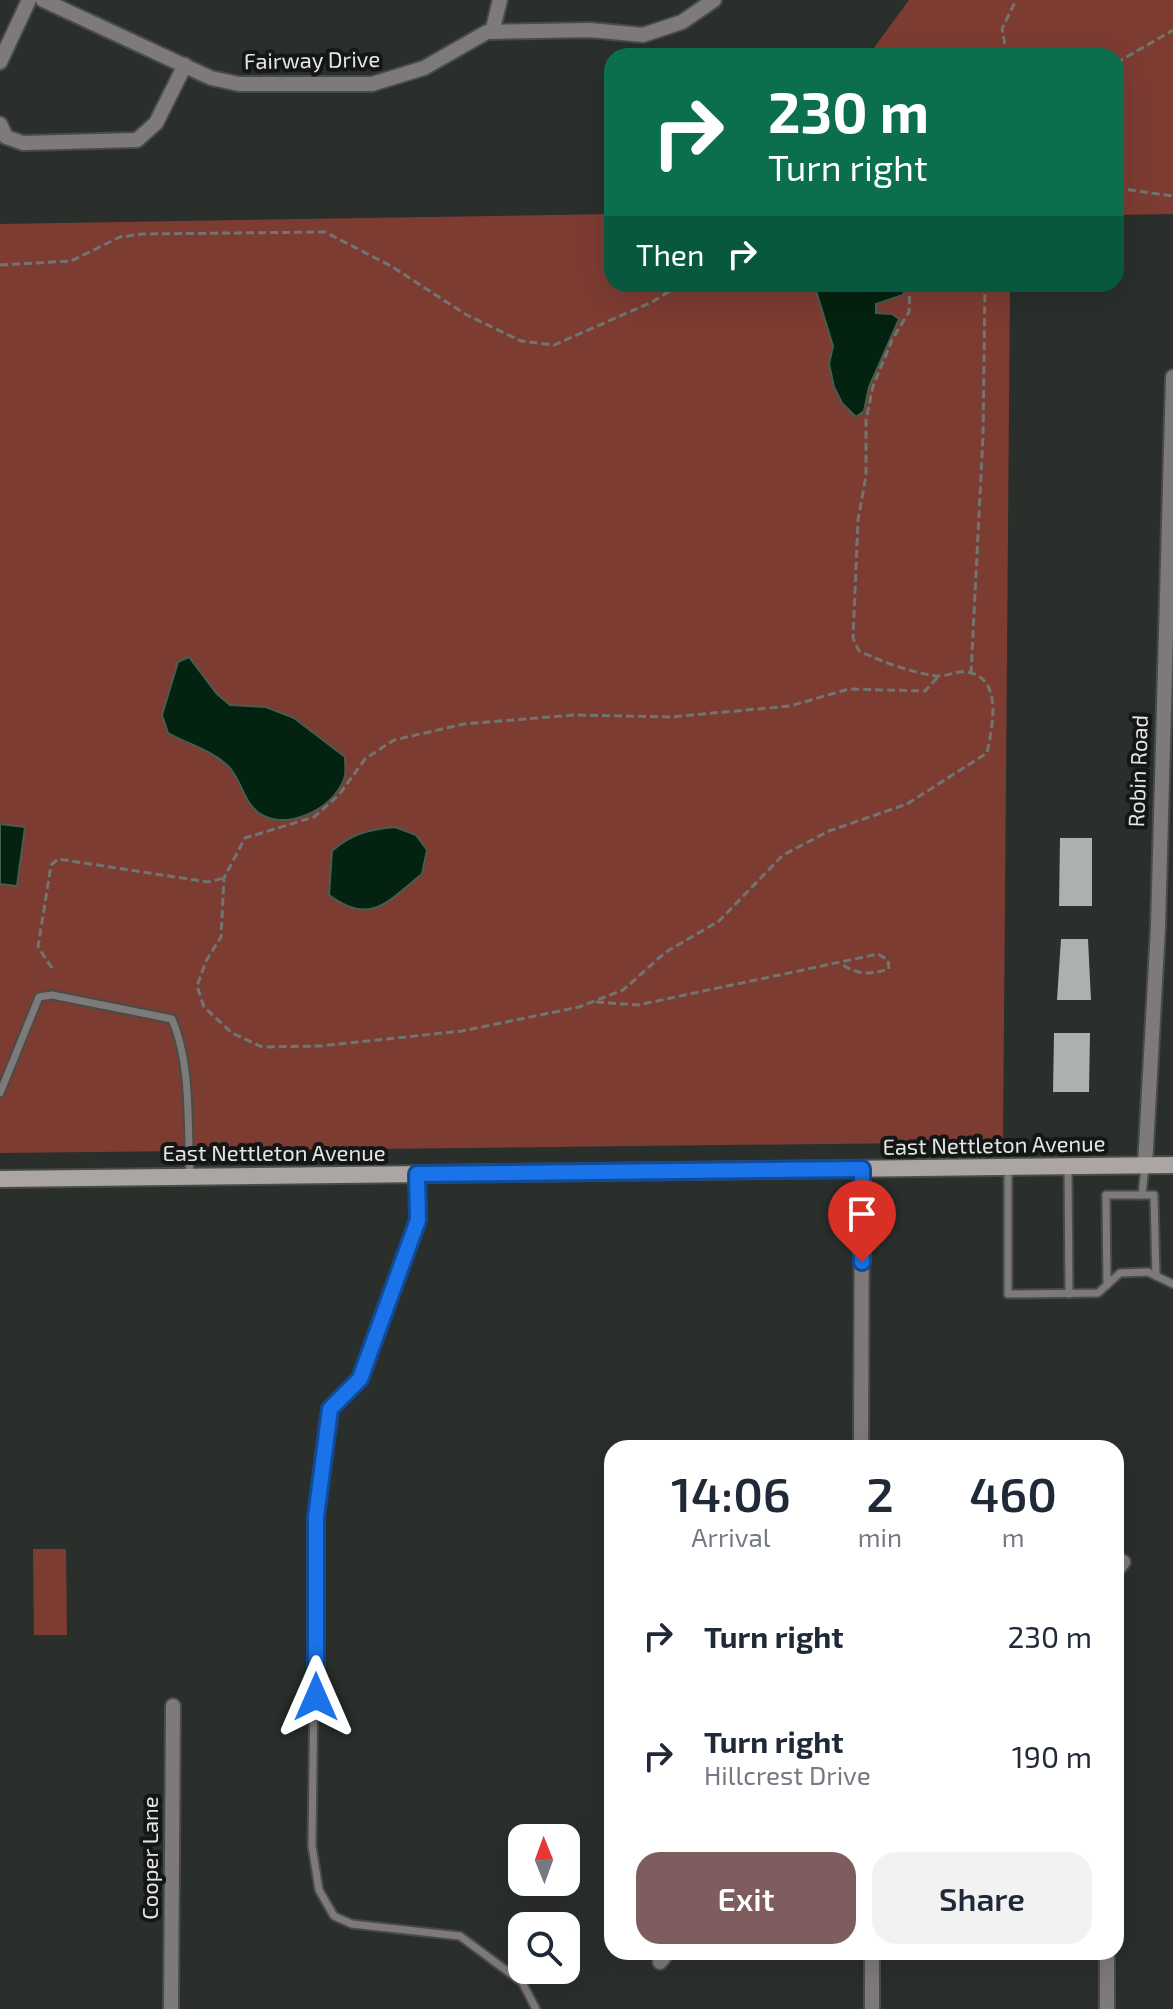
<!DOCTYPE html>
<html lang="en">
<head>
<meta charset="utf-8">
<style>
	:root { --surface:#fff; --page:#f2f2f3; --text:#1f2937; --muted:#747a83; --accent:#7f5d5e }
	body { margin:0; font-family:"Exo 2",sans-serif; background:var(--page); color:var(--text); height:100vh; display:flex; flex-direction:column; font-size:30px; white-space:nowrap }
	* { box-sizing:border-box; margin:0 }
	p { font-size:26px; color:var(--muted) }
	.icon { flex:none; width:44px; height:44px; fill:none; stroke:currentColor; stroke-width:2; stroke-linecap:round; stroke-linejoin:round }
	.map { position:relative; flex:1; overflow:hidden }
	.details { position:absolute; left:604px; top:1440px; width:520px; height:520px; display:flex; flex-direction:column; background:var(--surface); border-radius:24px; box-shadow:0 8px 32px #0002 }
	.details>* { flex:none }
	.top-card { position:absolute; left:604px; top:48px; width:520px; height:244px; border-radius:24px; box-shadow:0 8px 32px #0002; background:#0b6e4f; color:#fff; overflow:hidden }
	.needle { width:52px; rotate:359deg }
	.controls { position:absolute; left:508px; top:1824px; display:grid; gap:16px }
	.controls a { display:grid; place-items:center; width:72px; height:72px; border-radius:16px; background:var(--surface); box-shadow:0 8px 32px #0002; font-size:40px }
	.pin { position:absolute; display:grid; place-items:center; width:68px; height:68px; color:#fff; margin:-82px -34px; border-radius:50% 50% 50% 0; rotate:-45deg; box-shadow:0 0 8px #0007 }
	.pin .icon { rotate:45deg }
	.me { position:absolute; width:88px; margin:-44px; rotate:0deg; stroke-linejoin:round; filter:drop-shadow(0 0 6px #0008) }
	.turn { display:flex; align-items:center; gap:28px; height:168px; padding:0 32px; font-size:36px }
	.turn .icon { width:104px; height:104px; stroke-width:2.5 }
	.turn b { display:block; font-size:56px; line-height:68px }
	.then { display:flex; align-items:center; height:76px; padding:0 32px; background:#0003; gap:16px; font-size:30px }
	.eta { display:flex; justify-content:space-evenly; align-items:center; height:136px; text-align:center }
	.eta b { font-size:48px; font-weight:600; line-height:56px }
	.primary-button { display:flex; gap:16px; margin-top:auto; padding:16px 32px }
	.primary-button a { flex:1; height:92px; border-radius:24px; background:var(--accent); color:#fff; font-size:32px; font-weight:600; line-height:92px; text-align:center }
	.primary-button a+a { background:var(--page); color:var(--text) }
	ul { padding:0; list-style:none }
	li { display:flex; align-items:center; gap:24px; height:120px; padding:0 32px }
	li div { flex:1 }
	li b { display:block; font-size:30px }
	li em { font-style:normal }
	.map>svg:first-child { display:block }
</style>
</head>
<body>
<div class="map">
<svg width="1173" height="2009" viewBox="0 0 1173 2009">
	<rect width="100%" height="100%" fill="#2a2f2c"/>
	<g fill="#7d3c32">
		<path d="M909,0H1173V214L1116,215V56H868Z"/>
		<path d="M612,214V284H1010L1003,1142L0,1153V224Z"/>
		<path d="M33,1549H66L67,1635H34Z"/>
	</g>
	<g fill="#042210" stroke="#475d4f" stroke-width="2">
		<path d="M814,284H904L906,289L903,295L876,304V313L892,314L899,319L869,387L864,411L856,417L842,403L834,387L829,364L833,346Z"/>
		<path d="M189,657L217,694L230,705L266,707L294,718L345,757C345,763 346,770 345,776C337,806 292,830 264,816C243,806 243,781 228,766C212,750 187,744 168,733L162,715L178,662Z"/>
		<path d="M0,824L25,827L17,886L0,884Z"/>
		<path d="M395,827L416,835L427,850L422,874C387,902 371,926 329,895L332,851C351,834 370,829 395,827Z"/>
	</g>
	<g fill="#abb1ac">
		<path d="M1060,838H1092V906H1059Z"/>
		<path d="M1061,939H1088L1091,1000H1057Z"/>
		<path d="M1054,1033H1090L1089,1092H1053Z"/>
	</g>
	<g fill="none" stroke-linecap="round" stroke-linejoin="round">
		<g stroke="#484c49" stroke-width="11">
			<g id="lane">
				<path d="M0,1093L39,997L52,995L172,1019C192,1066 187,1125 190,1176"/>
				<path d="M1068,1168L1069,1294"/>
				<path d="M1008,1169V1294L1098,1293L1120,1273L1148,1272L1173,1284"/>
				<path d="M417,1175L418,1220L360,1379L330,1409L316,1517L312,1846L319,1890L334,1916L352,1924L460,1936L522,1982L536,2009"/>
				<path d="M1142,1195L1145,1166"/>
				<path d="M1107,1285L1106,1195H1154L1156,1276"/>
			</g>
		</g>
		<g stroke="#484c49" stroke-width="18">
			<g id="street">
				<path d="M43,0L211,78L239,84H372L424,68L487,32L590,30L643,35L682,22L714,0"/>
				<path d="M492,32L500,0"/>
				<path d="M0,62L29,0"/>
				<path d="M0,124L6,137L23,143L137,140L156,123L185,65"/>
				<path d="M1145,1166L1158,927L1173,377"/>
				<path d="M861,1448L862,1169"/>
				<path d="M1116,1571L1123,1562"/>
				<path d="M872,1952V2009"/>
				<path d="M660,1962L668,1952"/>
				<path d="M171,2009L173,1706"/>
				<path d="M1107,2009V1952"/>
			</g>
		</g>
		<g stroke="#484c49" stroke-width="20">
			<path id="secondary" d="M0,1179L1173,1165"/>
		</g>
		<g stroke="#717572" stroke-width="3" stroke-dasharray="8 4" stroke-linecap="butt">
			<path d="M1007,56L1002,29L1016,0"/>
			<path d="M1116,63L1173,30"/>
			<path d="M1116,188L1173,196"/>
			<path d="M0,265L71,261L120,237L142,234L325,232L391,266L465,314L521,341L554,345L652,302L681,284"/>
			<path d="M910,284L909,312L893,338L873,386L866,420V476L858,520L853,638L859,651C883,662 909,672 936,676C946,677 957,670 967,672C1004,678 992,728 987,753L907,804L829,831L783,855L719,921L666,952L623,990L579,1007L462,1031L320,1046L262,1047L232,1033L204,1007L197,986L206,961L221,937L224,878L245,838L314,817L339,795L365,759L394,740L464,724L574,715L670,717L790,706L849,689L925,691L939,676"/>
			<path d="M971,674L983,435L985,284"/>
			<path d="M52,968L38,947L51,865L58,859L208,882L224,878"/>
			<path d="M596,1002L638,1005L878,954L888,960L889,969C870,975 857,975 840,963"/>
		</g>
		<use href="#lane" stroke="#7d7a79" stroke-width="7"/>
		<use href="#street" stroke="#7d7a79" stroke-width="14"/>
		<use href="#secondary" stroke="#aba5a4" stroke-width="16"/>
	</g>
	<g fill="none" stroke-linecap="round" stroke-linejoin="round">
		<g stroke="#114b97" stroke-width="20">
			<path id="route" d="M316,1697V1517L330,1409L360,1379L418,1220L417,1174L862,1169V1262"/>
		</g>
		<use href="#route" stroke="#1a73e8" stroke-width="14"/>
	</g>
	<g text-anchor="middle" stroke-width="8" stroke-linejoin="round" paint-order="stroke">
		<g font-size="22" fill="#e3e6e3" stroke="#141715">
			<text transform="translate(312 60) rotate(-1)" y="8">Fairway Drive</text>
			<text transform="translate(1138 771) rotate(-88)" y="8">Robin Road</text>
			<text transform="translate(994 1145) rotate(-1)" y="8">East Nettleton Avenue</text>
			<text x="274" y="1161">East Nettleton Avenue</text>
			<text transform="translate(150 1858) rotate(-90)" y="8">Cooper Lane</text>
		</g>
	</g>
</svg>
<div class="controls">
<a><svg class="needle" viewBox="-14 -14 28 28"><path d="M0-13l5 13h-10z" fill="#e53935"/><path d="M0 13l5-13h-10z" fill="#747a83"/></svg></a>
<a><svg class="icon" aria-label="search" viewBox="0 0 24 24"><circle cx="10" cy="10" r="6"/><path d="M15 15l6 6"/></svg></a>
</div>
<div class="pin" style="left:862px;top:1262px;background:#d93025"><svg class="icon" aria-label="arrive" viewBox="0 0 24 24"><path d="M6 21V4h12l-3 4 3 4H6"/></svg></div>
<svg class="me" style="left:316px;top:1697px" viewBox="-20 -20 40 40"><path d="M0-17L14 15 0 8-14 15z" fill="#1a73e8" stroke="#fff" stroke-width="4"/></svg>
<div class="top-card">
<div class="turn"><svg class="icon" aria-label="right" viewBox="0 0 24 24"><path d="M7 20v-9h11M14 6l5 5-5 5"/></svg><div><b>230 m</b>Turn right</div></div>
<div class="then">Then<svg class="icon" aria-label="right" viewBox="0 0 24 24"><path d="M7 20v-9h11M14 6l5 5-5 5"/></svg></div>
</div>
<section class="details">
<div class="eta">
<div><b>14:06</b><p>Arrival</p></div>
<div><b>2</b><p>min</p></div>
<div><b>460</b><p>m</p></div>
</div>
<ul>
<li><svg class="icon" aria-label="right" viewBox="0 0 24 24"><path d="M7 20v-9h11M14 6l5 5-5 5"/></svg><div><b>Turn right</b></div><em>230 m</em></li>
<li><svg class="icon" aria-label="right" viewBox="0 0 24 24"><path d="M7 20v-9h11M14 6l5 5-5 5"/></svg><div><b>Turn right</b><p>Hillcrest Drive</p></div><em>190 m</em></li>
</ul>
<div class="primary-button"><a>Exit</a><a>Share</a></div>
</section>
</div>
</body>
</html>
